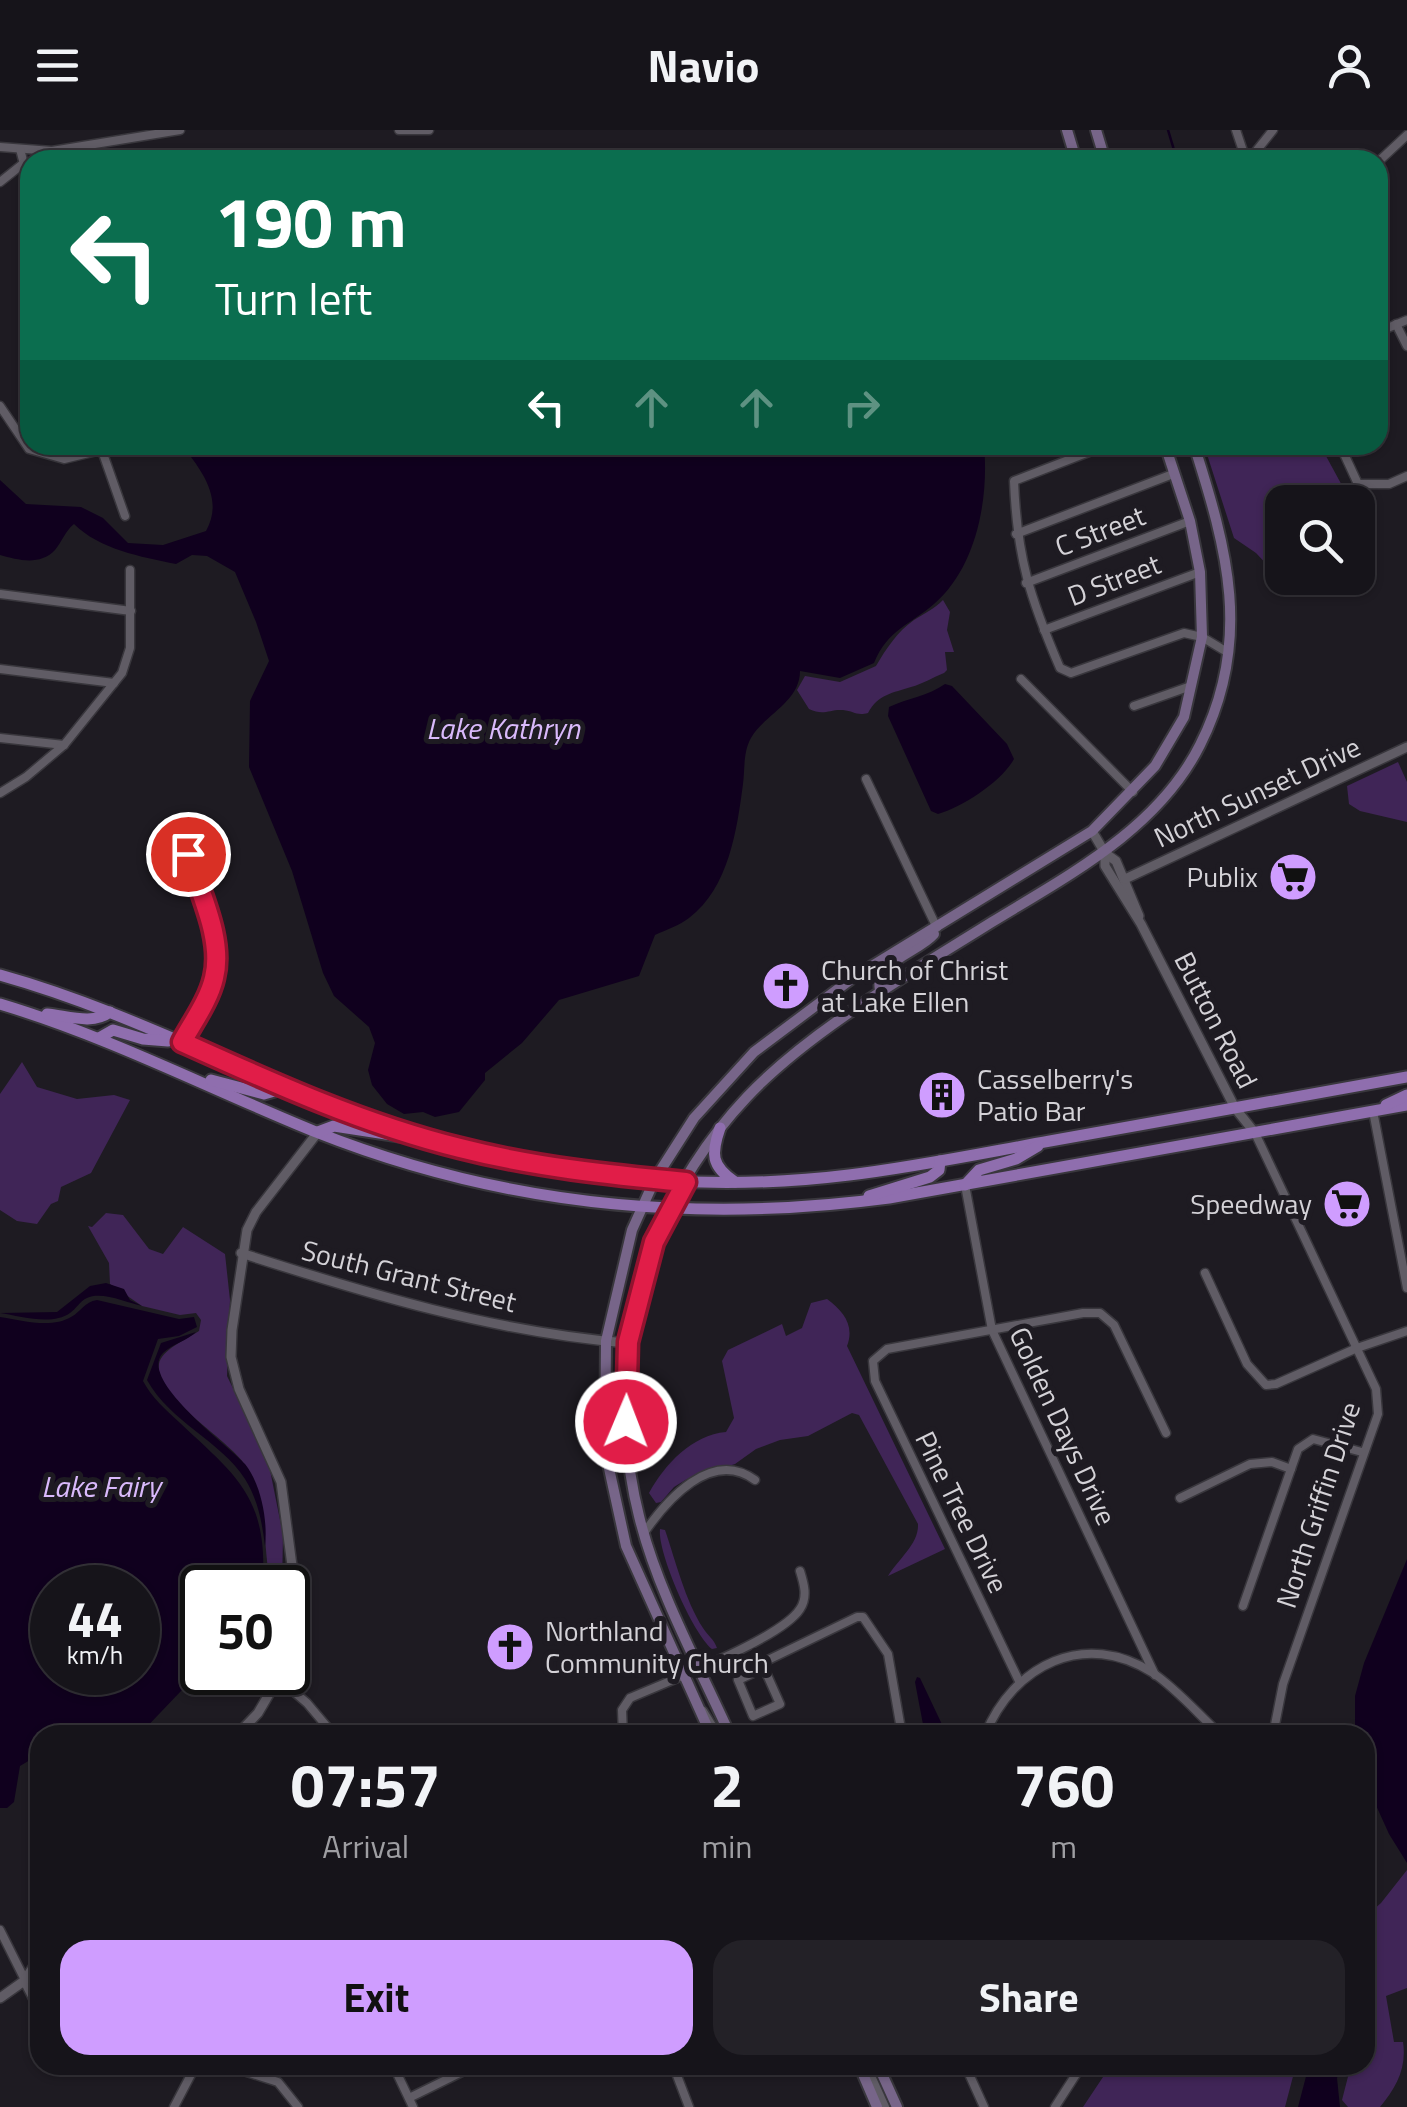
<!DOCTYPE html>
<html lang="en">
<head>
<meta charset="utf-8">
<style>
	:root { --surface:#16141a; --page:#232127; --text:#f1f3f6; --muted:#9e9ea2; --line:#353339; --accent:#cf9dff }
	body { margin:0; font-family:"Titillium Web",sans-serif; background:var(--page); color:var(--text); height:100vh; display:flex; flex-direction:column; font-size:38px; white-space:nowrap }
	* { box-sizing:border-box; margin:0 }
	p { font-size:32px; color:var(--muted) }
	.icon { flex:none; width:55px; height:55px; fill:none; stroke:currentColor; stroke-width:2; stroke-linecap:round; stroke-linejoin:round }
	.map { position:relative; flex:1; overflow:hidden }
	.sheet { position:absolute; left:30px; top:1595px; width:1345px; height:350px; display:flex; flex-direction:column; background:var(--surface); border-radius:30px; box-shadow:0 2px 8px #0004,0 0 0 2px var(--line) }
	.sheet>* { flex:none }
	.guide { position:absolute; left:20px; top:20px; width:1368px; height:305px; border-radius:30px; box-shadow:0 2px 8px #0004,0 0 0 2px var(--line); background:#0b6e4f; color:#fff; overflow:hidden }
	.buttons { position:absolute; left:1265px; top:355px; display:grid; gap:20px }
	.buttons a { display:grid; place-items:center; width:110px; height:110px; border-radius:20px; background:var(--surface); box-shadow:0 2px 8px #0004,0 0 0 2px var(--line); font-size:50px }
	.speed { position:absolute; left:30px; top:1435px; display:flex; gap:20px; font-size:50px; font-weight:700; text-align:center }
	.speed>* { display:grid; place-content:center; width:130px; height:130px; border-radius:50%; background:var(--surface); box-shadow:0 2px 8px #0004,0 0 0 2px var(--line); line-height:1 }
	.speed small { font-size:25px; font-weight:400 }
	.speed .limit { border:5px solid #111; border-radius:15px; background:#fff; color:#111 }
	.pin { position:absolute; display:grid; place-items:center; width:85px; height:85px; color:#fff; margin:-42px; border:5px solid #fff; border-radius:50%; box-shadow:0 2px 10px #0007 }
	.me { position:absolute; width:110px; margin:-55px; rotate:1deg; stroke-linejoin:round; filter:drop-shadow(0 0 8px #0008) }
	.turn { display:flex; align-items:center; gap:35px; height:210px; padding:0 30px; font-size:45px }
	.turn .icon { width:130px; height:130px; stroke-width:2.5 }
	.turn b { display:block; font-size:70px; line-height:85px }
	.lanes { display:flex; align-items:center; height:95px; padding:0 30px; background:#0003; justify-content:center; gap:50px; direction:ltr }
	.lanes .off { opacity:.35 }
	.eta { display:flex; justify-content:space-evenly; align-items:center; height:170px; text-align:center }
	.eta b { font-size:60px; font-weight:700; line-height:70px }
	.action { display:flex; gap:20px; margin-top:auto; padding:20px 30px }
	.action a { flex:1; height:115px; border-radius:30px; background:var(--accent); color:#111; font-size:40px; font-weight:700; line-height:115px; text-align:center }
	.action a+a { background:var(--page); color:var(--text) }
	header { display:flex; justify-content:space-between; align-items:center; height:130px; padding:0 30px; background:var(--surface); font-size:45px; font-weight:700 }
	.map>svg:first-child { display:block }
</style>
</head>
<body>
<header><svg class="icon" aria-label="menu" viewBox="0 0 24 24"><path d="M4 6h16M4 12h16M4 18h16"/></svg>Navio<svg class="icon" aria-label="person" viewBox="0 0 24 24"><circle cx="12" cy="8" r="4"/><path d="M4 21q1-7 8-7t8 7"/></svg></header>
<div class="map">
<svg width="1407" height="1977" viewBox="0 0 1407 1977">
	<rect width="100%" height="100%" fill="#1e1b22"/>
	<g fill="#402557">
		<path d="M1204,315H1320L1351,372H1282V448H1338L1312,457L1285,454L1256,423L1234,408Z"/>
		<path d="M943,470L950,482L947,500L954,522H945L947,540L944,543C933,547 923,554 911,557C893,563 878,564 868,583C856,586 854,581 843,580C829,579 824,586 809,579L797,560L805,546L840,552L876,536C886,519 897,502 914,490C925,483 934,479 943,470Z"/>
		<path d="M1398,632L1407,652V692L1360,681L1349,674L1347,656Z"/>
		<path d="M22,932L37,957L77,969L114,965L130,970L91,1043L61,1057L58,1071L51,1074L37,1094L17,1091L0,1080V964Z"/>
		<path d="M106,1083L123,1085L149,1119L163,1124L183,1097L225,1124L230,1170L227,1246L268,1330L283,1405L282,1457H264C270,1444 267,1434 266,1420C264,1394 261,1361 247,1338C232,1310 153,1268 159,1234C161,1220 187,1209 199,1201L201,1190L196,1183L180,1185L142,1176L110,1154L109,1133L88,1096L92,1097Z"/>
		<path d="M827,1169C843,1181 855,1195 847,1216L945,1419L888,1446C898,1429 919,1414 918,1394L859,1285L852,1283L808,1306L780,1310L756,1319L735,1334L687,1349L674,1357L661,1372L656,1373L649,1363C665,1334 692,1305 726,1302L734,1288L722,1231L728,1220L782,1194L786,1206L802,1198L811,1173Z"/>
		<path d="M660,1399L665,1400C676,1432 685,1470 703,1498C708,1506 714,1509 717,1518L712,1519C693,1504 657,1422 660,1399Z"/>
		<path d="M1407,1740V1858L1386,1866L1394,1912H1403C1407,1938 1396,1958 1380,1977H1348L1342,1970L1351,1935H1365V1787L1381,1773Z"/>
		<path d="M1111,1935H1206L1208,1945L1215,1947L1230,1935H1296L1285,1977H1083Z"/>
	</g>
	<g fill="#10001e" fill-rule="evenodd">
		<path d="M182,315H984C989,368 977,437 934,474C910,495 888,499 874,533L840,548L800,541C800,572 764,585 751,608C743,622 745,639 743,654C737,699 729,758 689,788C680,795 666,800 655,805L639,846L559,870L522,913L485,943V950L459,982L435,987L423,982L404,984L387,974L372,955L368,940L375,913L369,897L334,866L323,843L292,741L249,637L250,571L269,531L256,492L235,442L207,426L192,425L176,434C141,427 99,419 74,394C65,401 62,412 55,420C40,436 18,430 0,425V350L26,374L81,377L103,388L128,413L163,415L206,401C224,369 202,341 182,315Z"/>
		<path d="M945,554L952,556L1007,614L1014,629C1002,651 963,677 938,684L931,681L888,586L889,577C908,568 928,566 945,554Z"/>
		<path d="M106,1153L124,1159L130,1170L142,1176C127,1173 102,1161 87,1168C80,1171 76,1179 70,1183C52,1196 20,1186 0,1183L57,1182L90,1156Z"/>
		<path d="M97,1170L179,1189L194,1187L197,1197L179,1206L158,1209L143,1251C152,1268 165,1279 179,1292C234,1344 267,1365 263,1449L259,1457L202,1458V1539L139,1605H40V1635L30,1630L20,1636L14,1672L7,1678H0V1187C21,1190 51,1199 71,1187C82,1181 84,1172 97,1170ZM52,1458H138V1542H52Z"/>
		<path d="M196,1202C187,1211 172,1214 163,1223C137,1249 229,1316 245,1334C261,1354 268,1391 265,1416C262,1392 258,1370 245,1349C221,1311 170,1292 147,1250L161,1213Z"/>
		<path d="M1407,1429V1733L1389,1704L1365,1651V1605H1355V1566L1364,1533Z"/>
		<path d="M917,1547L920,1548L947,1605H925L915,1552Z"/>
		<path d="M1309,1935H1343L1337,1948L1340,1977H1298Z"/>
	</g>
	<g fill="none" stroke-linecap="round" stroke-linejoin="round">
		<path stroke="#10001e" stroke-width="2.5" d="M1168,0L1177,30"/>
		<g stroke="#39373d" stroke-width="11">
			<g id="minor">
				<path d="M399,0H429"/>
				<path d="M1236,0L1246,30"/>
				<path d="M0,17L52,21L180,0"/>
				<path d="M20,19L30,57"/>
				<path d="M1249,30L1273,0"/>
				<path d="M1378,32L1407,5"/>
				<path d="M0,52L24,33"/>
				<path d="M1396,194L1407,216"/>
				<path d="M1378,202L1407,190"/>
				<path d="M0,276L29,319L64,329L101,320"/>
				<path d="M100,315L125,386"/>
				<path d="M1107,315L1014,351C1017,428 1030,468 1060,538L1071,543L1184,503L1202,507L1227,522"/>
				<path d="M1340,315L1358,354H1389L1407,346"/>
				<path d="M1016,404L1173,344"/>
				<path d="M1026,453L1190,391"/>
				<path d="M0,464L131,481"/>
				<path d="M1044,500L1200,442"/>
				<path d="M0,539L114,553"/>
				<path d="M1021,549L1133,662"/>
				<path d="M1134,576L1191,556"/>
				<path d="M0,608L64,615"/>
				<path d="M866,649L937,798"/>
				<path d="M0,663L26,647L64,615L122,543L130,518V440"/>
				<path d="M178,694L215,813C218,852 200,879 182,912"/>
				<path d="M1373,981L1407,1158"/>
				<path d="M1255,1003L1376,1259L1378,1284L1283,1554L1273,1605"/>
				<path d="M965,1055L992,1200L1155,1545"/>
				<path d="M1205,1143L1247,1234L1266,1255L1276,1254L1357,1218L1407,1201"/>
				<path d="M1180,1368L1250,1334L1272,1332L1291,1339"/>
				<path d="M644,1403C666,1371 711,1318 755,1350"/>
				<path d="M1243,1476L1298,1319L1313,1309L1362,1322"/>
				<path d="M764,1538L780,1574L753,1586L738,1550L764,1538L768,1530L857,1487H863L888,1524L902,1605"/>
				<path d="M279,1549L307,1573L334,1605"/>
				<path d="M1019,1551L875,1251L873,1231L887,1219L1083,1183H1100L1114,1195L1166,1303"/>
				<path d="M703,1581L718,1605"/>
				<path d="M623,1605L622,1580L630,1568C666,1552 781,1509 800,1479C808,1467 804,1454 800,1441"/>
				<path d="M985,1605C1013,1535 1085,1499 1153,1543C1177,1559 1199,1585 1221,1605"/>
				<path d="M0,1800L25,1850"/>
				<path d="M24,1851L40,1882"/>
				<path d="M225,1935L278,1952L298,1977"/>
				<path d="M393,1935L413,1977"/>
				<path d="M673,1935L689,1977"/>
				<path d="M866,1935L885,1977"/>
				<path d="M965,1935L984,1977"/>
				<path d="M57,1937L58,1935"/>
				<path d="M409,1968L476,1935"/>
				<path d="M174,1977L196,1935"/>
				<path d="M1055,1977L1082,1935"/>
			</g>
		</g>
		<g stroke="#39373d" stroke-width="12">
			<g id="tertiary">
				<path d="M1092,701L1105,723L1116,731L1139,786"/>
				<path d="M1105,723V736L1141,794L1235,978L1255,1003"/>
				<path d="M1125,749L1407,617"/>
				<path d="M241,1123C368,1164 494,1202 627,1213"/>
				<path d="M288,1526L294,1499L296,1466L281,1352L239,1259L231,1227L232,1200L247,1100L256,1082L318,1002"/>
				<path d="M237,1605L258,1583L282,1542"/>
				<path d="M0,1868L24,1851L40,1827"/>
			</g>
		</g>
		<g stroke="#39373d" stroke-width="14">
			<g id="secondary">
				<path d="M1067,0L1076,30"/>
				<path d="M1096,0L1105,30"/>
				<path d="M881,864C870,832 918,823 934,804"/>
				<path d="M711,1605L626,1416L605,1320L606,1211L632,1100L655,1049L694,988L754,922L854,847L1092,701L1155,636L1184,587L1202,507L1200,442L1190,391L1165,315"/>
				<path d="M730,1605C699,1536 657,1460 639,1386C626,1335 620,1264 627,1212C630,1197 636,1181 640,1167C645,1149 648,1130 654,1113C673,1061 710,1006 747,967C810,900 914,841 992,792C1069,745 1158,699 1200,615C1253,510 1227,419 1194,315"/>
				<path d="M859,1935L877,1977"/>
				<path d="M878,1935L897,1977"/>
			</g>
		</g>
		<g stroke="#39373d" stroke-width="15">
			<g id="primary">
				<path d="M0,845C158,889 300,977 459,1018C585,1051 720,1061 849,1045C916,1037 983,1023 1050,1011C1169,990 1288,968 1407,947"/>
				<path d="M0,874C110,907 210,959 316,1002C500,1075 694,1094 889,1068L1407,975"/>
				<path d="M47,884C68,886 93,895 110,882"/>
				<path d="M99,908L113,900L143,909L168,911"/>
				<path d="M211,950L264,964L285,958"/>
				<path d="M1386,975L1407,965"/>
				<path d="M720,998C711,1024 711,1036 735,1052"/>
				<path d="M318,1002L334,996L399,1006"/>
				<path d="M965,1055L979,1040L1016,1029L1038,1016"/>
				<path d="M869,1066L930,1047L939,1040L940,1031"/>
			</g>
		</g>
		<use href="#minor" stroke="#605c65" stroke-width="8"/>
		<use href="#tertiary" stroke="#605c65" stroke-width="9"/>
		<use href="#secondary" stroke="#776589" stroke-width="10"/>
		<use href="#primary" stroke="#8f6eae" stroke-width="11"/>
	</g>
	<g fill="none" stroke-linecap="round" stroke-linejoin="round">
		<g stroke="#92132f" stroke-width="25">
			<path id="route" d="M188,724C199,761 224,809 214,848C209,870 193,892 182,912C273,953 363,994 460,1018C534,1037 610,1045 686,1052L654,1112L628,1212L626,1292"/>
		</g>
		<use href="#route" stroke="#e11d48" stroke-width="18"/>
	</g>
	<defs>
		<g id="supermarket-disc" transform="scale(2.5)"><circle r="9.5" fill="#cf9dff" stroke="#1e1b22"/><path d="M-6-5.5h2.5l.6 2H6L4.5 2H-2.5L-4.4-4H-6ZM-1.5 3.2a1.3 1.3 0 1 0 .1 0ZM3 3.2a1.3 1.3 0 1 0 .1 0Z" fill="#111"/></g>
		<g id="church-disc" transform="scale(2.5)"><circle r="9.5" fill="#cf9dff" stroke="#1e1b22"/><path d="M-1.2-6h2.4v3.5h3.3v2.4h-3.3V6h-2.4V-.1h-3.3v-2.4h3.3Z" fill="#111"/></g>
		<g id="building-disc" transform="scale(2.5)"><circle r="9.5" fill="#cf9dff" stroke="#1e1b22"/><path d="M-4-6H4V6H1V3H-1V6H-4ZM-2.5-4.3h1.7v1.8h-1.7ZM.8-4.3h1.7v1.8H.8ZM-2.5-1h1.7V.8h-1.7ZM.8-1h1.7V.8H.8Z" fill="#111"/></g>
	</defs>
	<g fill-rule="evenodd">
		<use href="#supermarket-disc" x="1293" y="747"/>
		<use href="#church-disc" x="786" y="856"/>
		<use href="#building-disc" x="942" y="965"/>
		<use href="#supermarket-disc" x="1347" y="1074"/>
		<use href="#church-disc" x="510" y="1517"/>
	</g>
	<g text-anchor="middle" stroke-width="10" stroke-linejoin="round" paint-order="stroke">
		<g font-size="28" fill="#d4d2d7" stroke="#1e1b22">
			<text transform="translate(1100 401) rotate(-21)" y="10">C Street</text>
			<text transform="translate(1114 450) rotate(-21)" y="10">D Street</text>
			<text transform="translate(1257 662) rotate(-25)" y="10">North Sunset Drive</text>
			<text transform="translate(1216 890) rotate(63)" y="10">Button Road</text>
			<text transform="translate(409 1146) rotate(14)" y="10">South Grant Street</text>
			<text transform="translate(1063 1296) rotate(65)" y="10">Golden Days Drive</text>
			<text transform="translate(1318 1375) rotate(-72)" y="10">North Griffin Drive</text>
			<text transform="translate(962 1382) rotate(64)" y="10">Pine Tree Drive</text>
		</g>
		<g font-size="28" fill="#d4d2d7" stroke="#1e1b22" text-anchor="start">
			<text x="1258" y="757" text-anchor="end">Publix</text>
			<text x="821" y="850">Church of Christ<tspan x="821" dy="32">at Lake Ellen</tspan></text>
			<text x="977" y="959">Casselberry's<tspan x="977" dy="32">Patio Bar</tspan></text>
			<text x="1312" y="1084" text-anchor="end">Speedway</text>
			<text x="545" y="1511">Northland<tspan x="545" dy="32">Community Church</tspan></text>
		</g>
		<g font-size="30" font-style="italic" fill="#d9b9fb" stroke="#1e1b22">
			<text x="503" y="609">Lake Kathryn</text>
			<text x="101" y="1367">Lake Fairy</text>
		</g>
	</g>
</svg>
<div class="buttons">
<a><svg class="icon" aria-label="search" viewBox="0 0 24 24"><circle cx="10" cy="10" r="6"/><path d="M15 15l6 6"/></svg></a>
</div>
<div class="speed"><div>44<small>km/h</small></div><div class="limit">50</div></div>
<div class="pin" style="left:188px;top:724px;background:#d93025"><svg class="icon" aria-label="arrive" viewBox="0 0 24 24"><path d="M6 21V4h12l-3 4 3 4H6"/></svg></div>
<svg class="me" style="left:626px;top:1292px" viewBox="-20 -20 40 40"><circle r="17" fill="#e11d48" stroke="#fff" stroke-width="3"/><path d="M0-11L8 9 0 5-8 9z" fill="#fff"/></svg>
<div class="guide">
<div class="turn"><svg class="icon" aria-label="left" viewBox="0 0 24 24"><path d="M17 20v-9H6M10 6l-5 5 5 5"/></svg><div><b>190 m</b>Turn left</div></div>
<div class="lanes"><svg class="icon" aria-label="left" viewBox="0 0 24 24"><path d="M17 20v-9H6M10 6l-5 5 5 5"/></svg><svg class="icon off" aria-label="ahead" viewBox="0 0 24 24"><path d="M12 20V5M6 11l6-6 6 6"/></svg><svg class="icon off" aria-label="ahead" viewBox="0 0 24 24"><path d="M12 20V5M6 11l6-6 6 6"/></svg><svg class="icon off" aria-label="right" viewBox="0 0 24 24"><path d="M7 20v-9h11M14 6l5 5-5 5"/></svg></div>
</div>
<section class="sheet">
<div class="eta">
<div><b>07:57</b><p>Arrival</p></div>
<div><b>2</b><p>min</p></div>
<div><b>760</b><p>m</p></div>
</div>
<div class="action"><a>Exit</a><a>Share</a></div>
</section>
</div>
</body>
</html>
